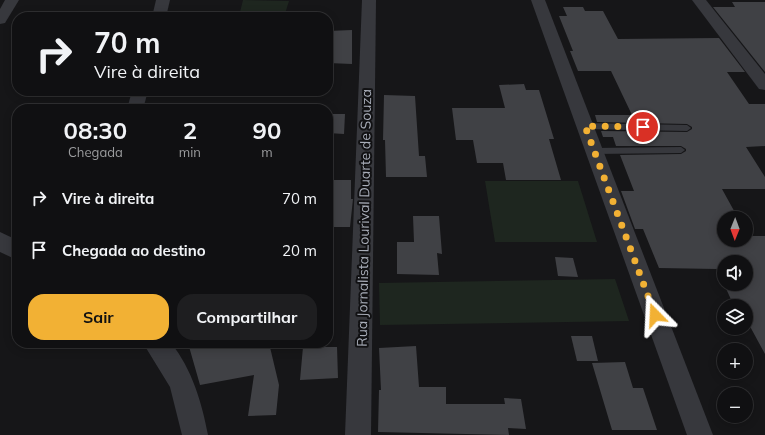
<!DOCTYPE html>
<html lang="pt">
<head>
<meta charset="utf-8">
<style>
	:root { --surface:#101012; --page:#1e1e20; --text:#f1f3f6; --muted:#9c9d9f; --line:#303032; --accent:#f2b134 }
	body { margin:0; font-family:Mulish,sans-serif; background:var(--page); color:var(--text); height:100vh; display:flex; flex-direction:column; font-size:15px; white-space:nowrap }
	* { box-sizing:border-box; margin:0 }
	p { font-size:13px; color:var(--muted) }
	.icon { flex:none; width:22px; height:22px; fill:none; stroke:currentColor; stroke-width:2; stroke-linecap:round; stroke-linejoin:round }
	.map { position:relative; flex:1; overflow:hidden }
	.sheet { position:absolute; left:12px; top:104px; width:321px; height:244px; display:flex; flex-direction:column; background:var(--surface); border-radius:16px; box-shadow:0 2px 10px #0003,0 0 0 1px var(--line) }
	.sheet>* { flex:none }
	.guide { position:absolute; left:12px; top:12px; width:321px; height:84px; border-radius:16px; box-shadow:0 2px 10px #0003,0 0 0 1px var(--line); background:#101012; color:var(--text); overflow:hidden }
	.needle { width:26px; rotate:181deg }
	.buttons { position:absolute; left:717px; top:211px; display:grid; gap:8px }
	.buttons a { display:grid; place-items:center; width:36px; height:36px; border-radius:50%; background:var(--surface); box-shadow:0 2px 10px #0003,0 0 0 1px var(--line); font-size:20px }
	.pin { position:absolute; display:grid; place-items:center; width:34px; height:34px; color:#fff; margin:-17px; border:2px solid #fff; border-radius:50%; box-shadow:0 1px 4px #0007 }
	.me { position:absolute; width:44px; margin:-22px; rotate:339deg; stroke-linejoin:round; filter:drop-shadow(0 0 3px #0008) }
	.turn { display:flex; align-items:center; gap:14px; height:84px; padding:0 16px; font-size:18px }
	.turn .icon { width:52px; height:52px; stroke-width:2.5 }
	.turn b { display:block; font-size:28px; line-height:34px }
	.eta { display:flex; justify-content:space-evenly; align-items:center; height:68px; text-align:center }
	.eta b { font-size:24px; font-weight:700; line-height:28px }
	.button { display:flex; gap:8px; margin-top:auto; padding:8px 16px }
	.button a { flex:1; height:46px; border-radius:16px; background:var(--accent); color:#111; font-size:16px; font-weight:700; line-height:46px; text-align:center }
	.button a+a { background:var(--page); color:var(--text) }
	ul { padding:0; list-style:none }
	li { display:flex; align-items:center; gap:12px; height:52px; padding:0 16px }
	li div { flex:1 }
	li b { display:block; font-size:15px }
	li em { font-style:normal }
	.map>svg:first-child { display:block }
</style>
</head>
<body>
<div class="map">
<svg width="765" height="435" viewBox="0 0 765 435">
	<rect width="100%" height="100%" fill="#161618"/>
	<g fill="#1e261f">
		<path d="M243,0L289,1L284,17H180L240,12Z"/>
		<path d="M485,181H578L597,242H495Z"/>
		<path d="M615,279L629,321L380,325L379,283Z"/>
	</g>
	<g fill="#404145" fill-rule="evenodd">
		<path d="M732,2H765V72L713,7H735Z"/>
		<path d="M563,7H583L585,11H603L618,39L719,38L745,72H727L749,104H765V146L746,147L765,177V189H722L738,218H724V240H746V233L748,236H765V354L746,319V306H734L717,269L659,268L643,229H635L621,191H634L620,155L681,154L686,151V149L681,146H616L613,137H603L601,131L687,132L692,129V127L687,124L597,122L595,115H632L611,71H578L570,51H573L559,16H567ZM724,262H746V284H724Z"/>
		<path d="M352,30V64L328,63V31Z"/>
		<path d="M524,84L526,90H539L554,139H549L561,180H506L503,163H477L473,140H456L452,108H505L499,85Z"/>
		<path d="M384,95L415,96L419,156H425L427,177H386L385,140H383Z"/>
		<path d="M328,114H345L344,134L328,133Z"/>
		<path d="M328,180H351V199H353L350,227H328Z"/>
		<path d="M413,216H439L442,254L437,253L439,275L397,274V242H414Z"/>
		<path d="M555,257L573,258L578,277L558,276Z"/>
		<path d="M571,336H592L598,361H577Z"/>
		<path d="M188,343H269L279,385L276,415L248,416L254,375L200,385Z"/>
		<path d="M416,346L419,387H446V404H505L504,398L521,399L526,429L508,428L509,435L378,432L379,390H381L379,348Z"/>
		<path d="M303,347H337L338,378L300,380Z"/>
		<path d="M625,362L633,388H643L657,430H612L592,363Z"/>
	</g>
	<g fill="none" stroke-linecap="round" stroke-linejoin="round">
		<g fill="#37383d" fill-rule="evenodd">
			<path d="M585,123L687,125L691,128L687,131L585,129L581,126Z"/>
			<path d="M681,147L685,150L681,153L594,154L590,151L594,148Z"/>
		</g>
		<g fill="#37383d" fill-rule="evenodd">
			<path d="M5,0H19L5,23L0,24V9Z"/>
			<path d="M156,0H170L166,17H152Z"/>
			<path d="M362,0H376L371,435H345Z"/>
			<path d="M531,0H545L713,435H687Z"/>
			<path d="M692,0H706L765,74V90L759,89Z"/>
			<path d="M132,91H148L143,109H127Z"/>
			<path d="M0,232L17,240V260L0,252Z"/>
			<path d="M143,343H171C192,369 202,403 208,435H182L170,387Z"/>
		</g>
	</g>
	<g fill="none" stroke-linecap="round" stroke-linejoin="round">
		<path stroke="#f2b134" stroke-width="7" stroke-dasharray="0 12.6" d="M643,127L585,126L655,315"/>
	</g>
	<g text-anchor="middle" stroke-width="4" stroke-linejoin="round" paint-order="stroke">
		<g font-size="14" fill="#a8adb8" stroke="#111113">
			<text transform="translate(364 218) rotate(-89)" y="5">Rua Jornalista Lourival Duarte de Souza</text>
		</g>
	</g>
</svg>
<div class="buttons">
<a><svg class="needle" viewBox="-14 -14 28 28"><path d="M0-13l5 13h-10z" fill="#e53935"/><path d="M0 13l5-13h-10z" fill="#9c9d9f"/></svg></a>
<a><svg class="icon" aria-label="sound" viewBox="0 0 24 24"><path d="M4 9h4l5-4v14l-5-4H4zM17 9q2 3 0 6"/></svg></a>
<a><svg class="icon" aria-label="layers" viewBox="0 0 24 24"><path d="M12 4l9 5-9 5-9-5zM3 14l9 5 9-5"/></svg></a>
<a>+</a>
<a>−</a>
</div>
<div class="pin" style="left:643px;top:127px;background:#d93025"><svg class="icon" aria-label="arrive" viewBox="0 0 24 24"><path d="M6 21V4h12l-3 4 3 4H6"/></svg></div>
<svg class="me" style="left:655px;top:315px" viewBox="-20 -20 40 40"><path d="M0-17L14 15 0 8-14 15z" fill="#f2b134" stroke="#fff" stroke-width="4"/></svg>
<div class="guide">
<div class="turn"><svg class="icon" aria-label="right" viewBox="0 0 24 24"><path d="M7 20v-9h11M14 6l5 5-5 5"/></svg><div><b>70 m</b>Vire à direita</div></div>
</div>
<section class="sheet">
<div class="eta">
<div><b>08:30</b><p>Chegada</p></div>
<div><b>2</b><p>min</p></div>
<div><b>90</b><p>m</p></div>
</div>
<ul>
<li><svg class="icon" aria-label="right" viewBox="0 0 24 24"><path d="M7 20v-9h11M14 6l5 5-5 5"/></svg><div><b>Vire à direita</b></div><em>70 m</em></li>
<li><svg class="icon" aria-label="arrive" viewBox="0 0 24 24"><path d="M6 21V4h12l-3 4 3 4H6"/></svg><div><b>Chegada ao destino</b></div><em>20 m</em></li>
</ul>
<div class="button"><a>Sair</a><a>Compartilhar</a></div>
</section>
</div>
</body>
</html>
